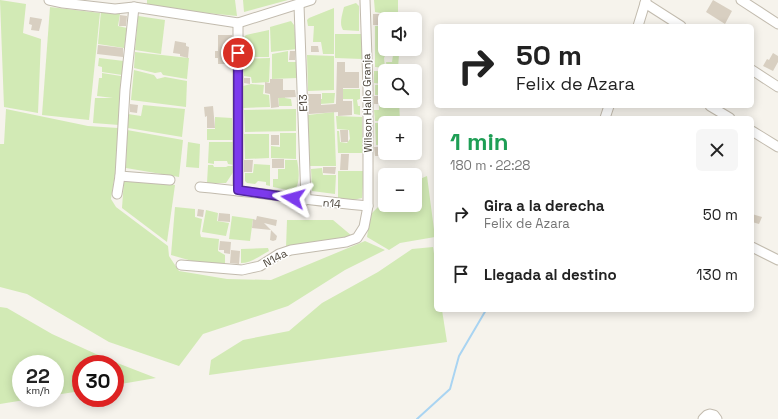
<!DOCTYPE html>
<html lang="es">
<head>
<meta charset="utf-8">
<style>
	:root { --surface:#fff; --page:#f6f6f6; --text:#222; --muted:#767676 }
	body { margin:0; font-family:"Space Grotesk",sans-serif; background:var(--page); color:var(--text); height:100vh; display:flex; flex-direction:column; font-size:15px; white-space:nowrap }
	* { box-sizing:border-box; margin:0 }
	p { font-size:13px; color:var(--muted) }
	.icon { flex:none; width:22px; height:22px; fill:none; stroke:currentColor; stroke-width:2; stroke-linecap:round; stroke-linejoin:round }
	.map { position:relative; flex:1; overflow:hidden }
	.side { position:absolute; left:434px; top:116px; width:320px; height:196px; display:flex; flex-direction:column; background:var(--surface); border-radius:6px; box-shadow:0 2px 10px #0003 }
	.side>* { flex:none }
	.hud { position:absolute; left:434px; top:24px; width:320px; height:84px; border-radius:6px; box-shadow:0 2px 10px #0003; background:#fff; color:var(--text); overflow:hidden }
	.controls { position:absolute; left:378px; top:12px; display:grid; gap:8px }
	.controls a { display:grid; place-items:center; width:44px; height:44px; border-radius:6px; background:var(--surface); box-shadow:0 2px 10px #0003; font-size:20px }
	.speed { position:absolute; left:12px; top:355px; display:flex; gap:8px; font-size:20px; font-weight:700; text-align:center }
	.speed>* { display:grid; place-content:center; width:52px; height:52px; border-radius:50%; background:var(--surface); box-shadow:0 2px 10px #0003; line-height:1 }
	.speed small { font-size:10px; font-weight:400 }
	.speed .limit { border:6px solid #d22; background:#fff; color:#111 }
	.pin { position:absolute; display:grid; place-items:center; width:34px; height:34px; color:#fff; margin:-17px; border:2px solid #fff; border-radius:50%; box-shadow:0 1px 4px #0007 }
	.me { position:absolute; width:44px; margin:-22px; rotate:278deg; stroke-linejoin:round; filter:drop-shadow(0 0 3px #0008) }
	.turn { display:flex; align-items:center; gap:14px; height:84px; padding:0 16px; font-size:18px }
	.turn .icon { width:52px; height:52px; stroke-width:2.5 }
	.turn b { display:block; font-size:28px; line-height:34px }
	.round { display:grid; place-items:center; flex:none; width:42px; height:42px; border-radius:6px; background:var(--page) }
	.summary { display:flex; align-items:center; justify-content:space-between; height:68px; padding:0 16px }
	h1 { font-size:24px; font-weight:700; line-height:30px; color:#1e9e55 }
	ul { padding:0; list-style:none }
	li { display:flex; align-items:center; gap:12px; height:60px; padding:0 16px }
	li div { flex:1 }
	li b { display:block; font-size:15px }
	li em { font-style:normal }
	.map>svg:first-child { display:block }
</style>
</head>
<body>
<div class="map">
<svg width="778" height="419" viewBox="0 0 778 419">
	<rect width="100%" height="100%" fill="#f6f3ec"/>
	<g fill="#d2eab5">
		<path d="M0,0L26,4L23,33L41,39L38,113L4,107Z"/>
		<path d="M147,0H235L237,16L147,7Z"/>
		<path d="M243,0H288L244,12Z"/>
		<path d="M374,0H398V19H385V49H398V54H386L384,58L385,68L375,67V26H381V13L375,12Z"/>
		<path d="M356,3L359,6V31L343,30C339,24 342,15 344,7Z"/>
		<path d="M50,7L100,13L89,120L42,115Z"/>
		<path d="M334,8V54H323L321,42H313L314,26H308L307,20L309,18Z"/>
		<path d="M101,11L120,14L118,26L127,28L124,48L98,44Z"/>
		<path d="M138,16L165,20L161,54L135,50Z"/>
		<path d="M291,21L294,25L297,49L271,52L270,27Z"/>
		<path d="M269,30V57H245L244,37L246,35Z"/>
		<path d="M335,34H362V59L335,58Z"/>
		<path d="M288,51V62H298L297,78L272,79V54Z"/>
		<path d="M135,52L189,58L187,79L163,75L161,72L155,73L134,68Z"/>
		<path d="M307,55L334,56V90L308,91Z"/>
		<path d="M393,55H399L398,68H387L386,62H392Z"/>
		<path d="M99,58L124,61L122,75L102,72V67L98,66Z"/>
		<path d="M270,58L269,82L252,83L251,77L244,76L243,59Z"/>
		<path d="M134,70L154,75L157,79L165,77L187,81L186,107L131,100Z"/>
		<path d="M374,71H385L384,84L374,83Z"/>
		<path d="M102,73L121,76L119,125L93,123L95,98H113L97,96L99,78H102Z"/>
		<path d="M251,84L264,85L263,94L269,95L270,107L243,108V86Z"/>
		<rect x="375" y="85" width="10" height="10"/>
		<path d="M343,89H360V99L357,100L358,106H360V115L354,114L353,99H343Z"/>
		<path d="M322,93H335L334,103L320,104V99H322Z"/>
		<path d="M285,95V98L291,99L292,106H279L278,96Z"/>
		<path d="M387,101H399L400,121H375L374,110H379V105H383V102Z"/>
		<path d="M143,105L185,109L182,137L128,128V114L141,116Z"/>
		<path d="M6,109L88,126L118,128L117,162L111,199L116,207L168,246L169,256L179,271L227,279L271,280L365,241L385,250L345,270L288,306L203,334L179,366L109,342L27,294L0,287V144H4Z"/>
		<path d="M296,109V131L245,132L244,110Z"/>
		<path d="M334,112L336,166H309L308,115Z"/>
		<path d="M336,116L362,117L363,153H338L337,131H339L340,142L347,143L350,139L349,130L337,129Z"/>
		<path d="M215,117L232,118L233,140H207V129H215Z"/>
		<path d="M375,123H385V145H376Z"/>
		<path d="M127,130L183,140L179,177L126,168Z"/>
		<path d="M280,133H296V159L271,158V146L280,147Z"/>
		<path d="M244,134H269V158L245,159Z"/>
		<path d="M188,142L200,144L199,168L186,167Z"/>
		<path d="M209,142H233L234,165L228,164L227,161H214V164L208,163Z"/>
		<path d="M285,160H297C299,170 300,180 296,189L292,191L273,187V179H278V169H285Z"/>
		<path d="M254,164L270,165V186L266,185V182L258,181L255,184L247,183L245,181V173H253Z"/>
		<path d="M208,165H213L214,167H226L228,166H233L234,171L226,183H207Z"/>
		<path d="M322,168L323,175H336L335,194L312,191L311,169Z"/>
		<path d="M338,171H364L362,198L353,200L338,199Z"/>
		<path d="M427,176L435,237L400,243L389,250L367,237L370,215L384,201L385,199V205H415V181Z"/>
		<path d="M124,180L175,185L167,242L122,208Z"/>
		<path d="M175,207L195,209V217L202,219L200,233L201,237L219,239L218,251L225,255V265L192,261L171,255Z"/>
		<path d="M206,210L218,213L217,221L229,223L226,236L202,232Z"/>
		<path d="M232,216L253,219L250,241L229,239Z"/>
		<path d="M287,220H333L352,236L316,244L286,248Z"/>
		<path d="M433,247L436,266V310H442L447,342L209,375L211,360L243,340L289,331L322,303L378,272L412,249Z"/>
		<path d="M268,248L269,251C259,256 252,263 241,263V249Z"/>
		<path d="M0,307L7,308L52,334L107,359L156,378L115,385V364H81V391L55,395V364H21V398H37L0,404Z"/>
	</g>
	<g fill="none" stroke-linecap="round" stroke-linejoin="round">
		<path stroke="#a9d4f2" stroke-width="2" d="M417,419L450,389L459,356L486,310"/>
	</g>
	<g fill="#d8cfc1">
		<path d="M713,0L732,11L725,24L706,12Z"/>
		<rect x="373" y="14" width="7" height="11"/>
		<path d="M120,15L127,16L126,26H119Z"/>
		<path d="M30,17L42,19L39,31L31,30L32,25L29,24Z"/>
		<path d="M218,35H232V64H218V58H215V51H218Z"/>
		<path d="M175,41L186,43V46L189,47L188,58L180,56V54L173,53Z"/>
		<path d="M98,45L123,48V57L97,54Z"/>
		<path d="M311,46H318L319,52H311Z"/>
		<path d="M290,51H295V60H289Z"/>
		<path d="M773,53L778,56V62L773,71L763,66L767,59L769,60Z"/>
		<path d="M337,62H345V72H359V88H343V101H352V115L338,116V112L309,114L308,94H321V105L336,104Z"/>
		<path d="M244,78H250V84L244,83Z"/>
		<path d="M270,79H283V90H295L296,97L278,98L279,107L271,108L270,94L265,93V82L270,83Z"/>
		<rect x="374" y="96" width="8" height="8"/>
		<path d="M130,104L138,105L137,113L130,112Z"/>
		<path d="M213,106L215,128H207V116L205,117L204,107Z"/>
		<path d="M340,130H348V142H341Z"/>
		<rect x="271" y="135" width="8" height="10"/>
		<path d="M374,147H385V156H375Z"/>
		<path d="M341,154H349L348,170H340Z"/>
		<rect x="272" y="159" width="12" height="9"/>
		<path d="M244,160H253L252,172H244Z"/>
		<path d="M323,167H336L335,174L323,173Z"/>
		<path d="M198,209L204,210L203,217L197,216Z"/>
		<path d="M219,213L230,214V222L218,221Z"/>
		<path d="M752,214L762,217L759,224L752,222Z"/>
		<path d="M257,216L277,220L276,226L264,223L277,236L276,240L273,241L270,240L271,230L252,228L253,219L256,220Z"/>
		<path d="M220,241L231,242L230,254L224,253V250H219Z"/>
		<path d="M231,250L240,251L239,264L230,263Z"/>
	</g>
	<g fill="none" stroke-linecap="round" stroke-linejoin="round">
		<g stroke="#c2bbae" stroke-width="11">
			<g id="minor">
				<path d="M49,0L63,3L115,9L134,7L238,23L311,0"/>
				<path d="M741,0L778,24"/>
				<path d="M645,3L681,26"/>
				<path d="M299,5L306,200"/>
				<path d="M238,23V190"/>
				<path d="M638,26L646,0"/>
				<path d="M752,70L778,87"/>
				<path d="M710,106L730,118"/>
				<path d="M605,118L609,106"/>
				<path d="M752,131L778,147"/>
				<path d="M120,176L170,180"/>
				<path d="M200,187C256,192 312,201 368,206"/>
				<path d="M117,194L120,176L125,90L134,7"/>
				<path d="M752,247L778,260"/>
				<path d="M181,265L242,270L260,266L279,254L291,250L346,242L357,238L364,227L368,206V87L365,0"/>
				<path d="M703,419L707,415L710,414L714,415L717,419"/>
			</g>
		</g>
		<use href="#minor" stroke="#fff" stroke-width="9"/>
	</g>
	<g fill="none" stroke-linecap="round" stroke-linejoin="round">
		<g stroke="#51269a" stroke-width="10">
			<path id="route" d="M238,53V190L293,198"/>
		</g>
		<use href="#route" stroke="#7c3aed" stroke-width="7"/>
	</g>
	<g text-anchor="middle" stroke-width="3" stroke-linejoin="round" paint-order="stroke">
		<g font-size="11" fill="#4b4439" stroke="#fff">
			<text transform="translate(303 103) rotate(-92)" y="4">E13</text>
			<text transform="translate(367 103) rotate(-91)" y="4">Wilson Hallo Granja</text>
			<text transform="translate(332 203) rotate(5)" y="4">n14</text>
			<text transform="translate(275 258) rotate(-28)" y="4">N14a</text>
		</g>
	</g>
</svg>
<div class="controls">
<a><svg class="icon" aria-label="sound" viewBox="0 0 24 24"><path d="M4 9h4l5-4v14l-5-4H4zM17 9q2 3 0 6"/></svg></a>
<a><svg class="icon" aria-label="search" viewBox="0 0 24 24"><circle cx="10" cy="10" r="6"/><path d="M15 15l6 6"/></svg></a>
<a>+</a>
<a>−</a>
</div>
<div class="speed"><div>22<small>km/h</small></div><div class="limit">30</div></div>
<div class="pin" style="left:238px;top:53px;background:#d93025"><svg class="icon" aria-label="arrive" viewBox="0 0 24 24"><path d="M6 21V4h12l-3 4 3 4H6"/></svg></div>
<svg class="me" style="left:293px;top:198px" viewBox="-20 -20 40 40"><path d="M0-17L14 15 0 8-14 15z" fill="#7c3aed" stroke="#fff" stroke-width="4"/></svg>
<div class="hud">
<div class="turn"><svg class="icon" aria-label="right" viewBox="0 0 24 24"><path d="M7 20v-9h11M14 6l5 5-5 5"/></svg><div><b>50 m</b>Felix de Azara</div></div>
</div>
<section class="side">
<div class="summary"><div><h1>1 min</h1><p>180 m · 22:28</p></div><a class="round"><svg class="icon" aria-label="close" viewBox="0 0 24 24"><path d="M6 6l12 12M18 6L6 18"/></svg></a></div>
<ul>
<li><svg class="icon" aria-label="right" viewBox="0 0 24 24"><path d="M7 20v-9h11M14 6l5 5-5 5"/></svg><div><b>Gira a la derecha</b><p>Felix de Azara</p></div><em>50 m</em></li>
<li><svg class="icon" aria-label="arrive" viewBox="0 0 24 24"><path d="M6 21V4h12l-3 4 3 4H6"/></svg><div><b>Llegada al destino</b></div><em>130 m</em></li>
</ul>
</section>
</div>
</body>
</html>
